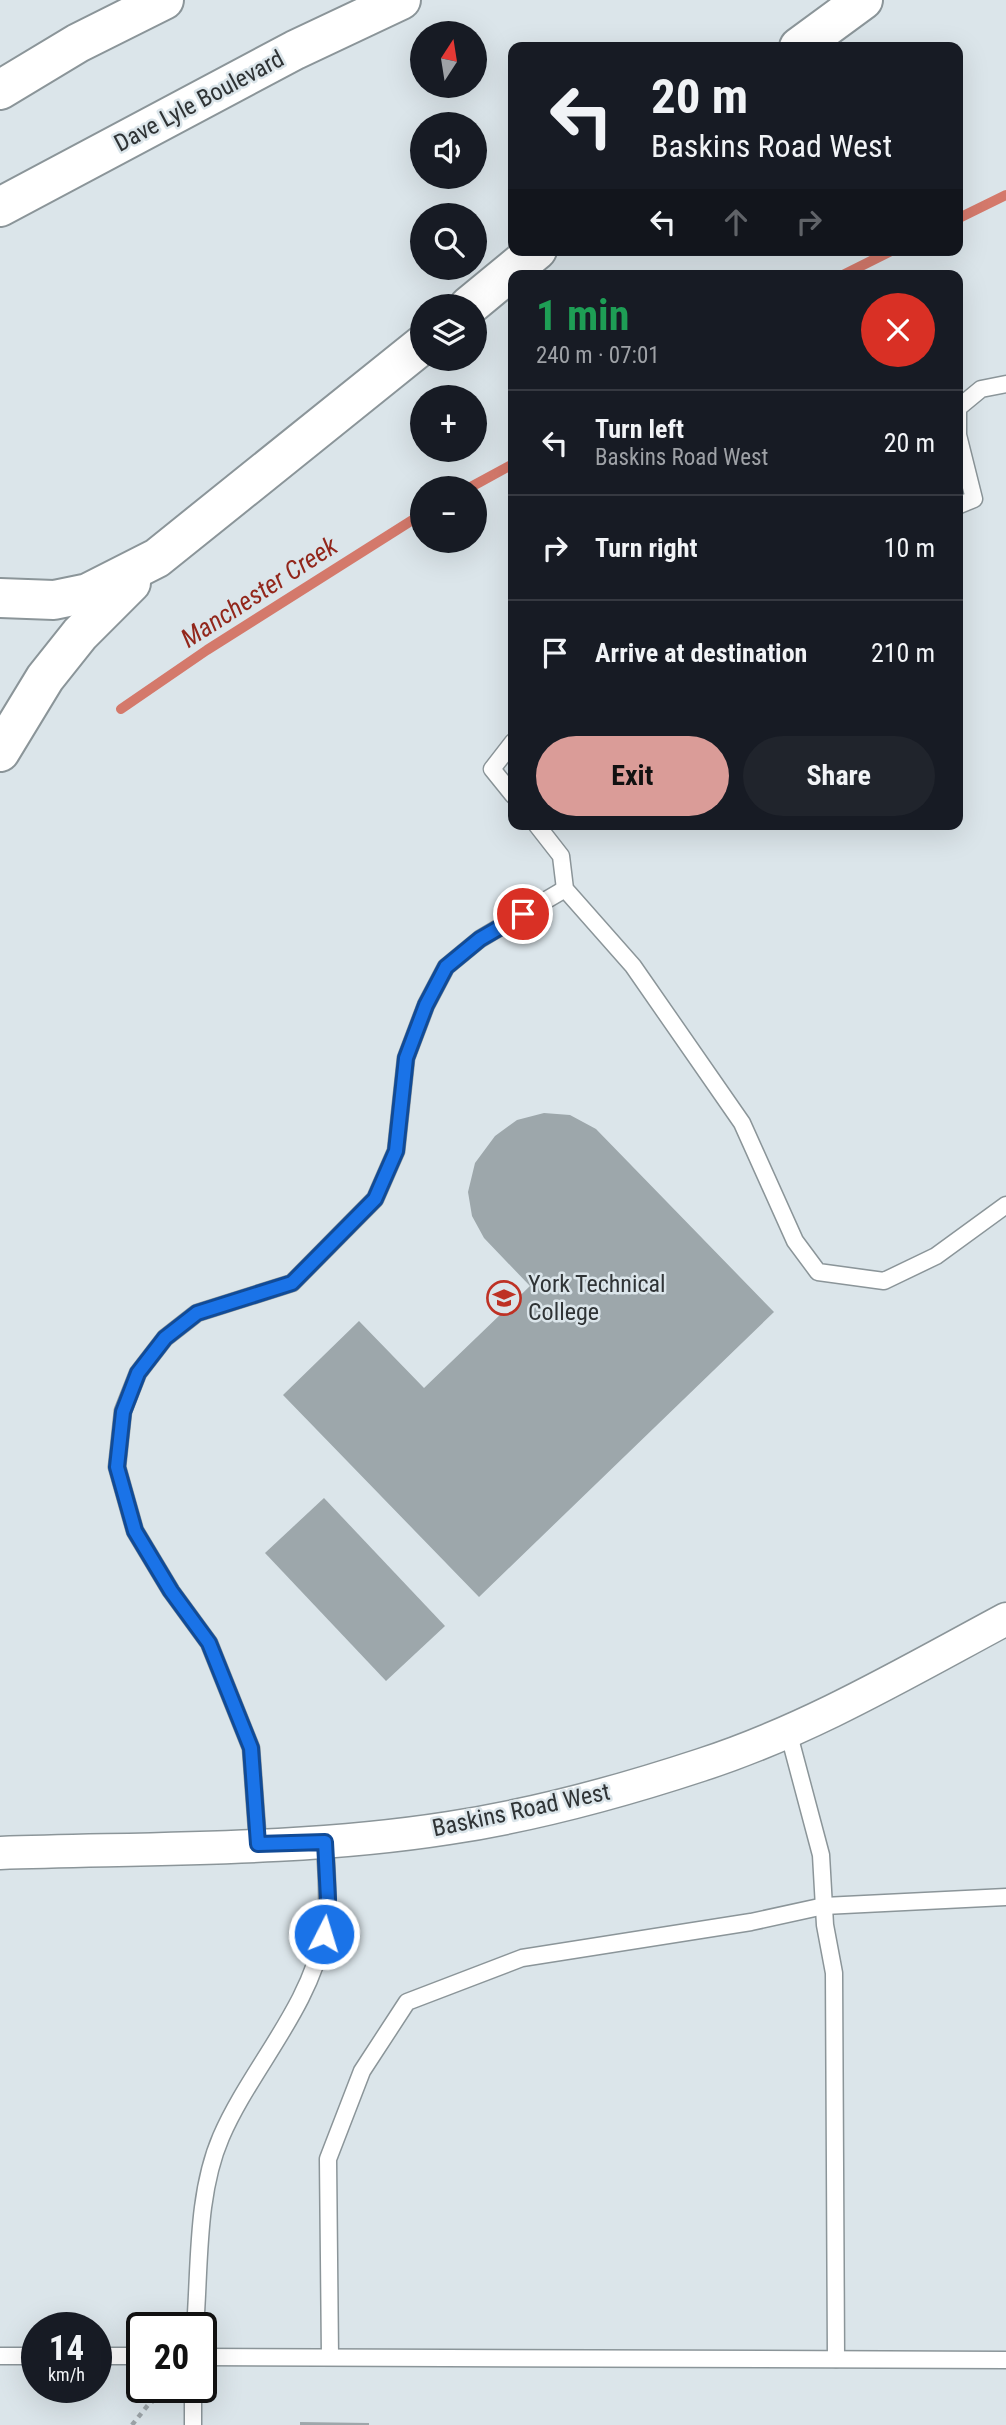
<!DOCTYPE html>
<html lang="en">
<head>
<meta charset="utf-8">
<style>
	:root { --surface:#171b24; --page:#20242c; --text:#f1f3f6; --muted:#9ea1a6; --line:#363941; --accent:#da9c98 }
	body { margin:0; font-family:"Roboto Condensed",sans-serif; background:var(--page); color:var(--text); height:100vh; display:flex; flex-direction:column; font-size:26px; white-space:nowrap }
	* { box-sizing:border-box; margin:0 }
	p { font-size:23px; color:var(--muted) }
	.icon { flex:none; width:38px; height:38px; fill:none; stroke:currentColor; stroke-width:2; stroke-linecap:round; stroke-linejoin:round }
	.map { position:relative; flex:1; overflow:hidden }
	.drawer { position:absolute; left:508px; top:270px; width:455px; height:560px; display:flex; flex-direction:column; background:var(--surface); border-radius:14px; box-shadow:0 7px 28px #0002 }
	.drawer>* { flex:none }
	.banner { position:absolute; left:508px; top:42px; width:455px; height:214px; border-radius:14px; box-shadow:0 7px 28px #0002; background:#171b24; color:var(--text); overflow:hidden }
	.needle { width:46px; rotate:12deg }
	.tools { position:absolute; left:410px; top:21px; display:grid; gap:14px }
	.tools a { display:grid; place-items:center; width:77px; height:77px; border-radius:50%; background:var(--surface); box-shadow:0 7px 28px #0002; font-size:35px }
	.speed { position:absolute; left:21px; top:2312px; display:flex; gap:14px; font-size:35px; font-weight:700; text-align:center }
	.speed>* { display:grid; place-content:center; width:91px; height:91px; border-radius:50%; background:var(--surface); box-shadow:0 7px 28px #0002; line-height:1 }
	.speed small { font-size:18px; font-weight:400 }
	.speed .limit { border:4px solid #111; border-radius:10px; background:#fff; color:#111 }
	.pin { position:absolute; display:grid; place-items:center; width:60px; height:60px; color:#fff; margin:-30px; border:4px solid #fff; border-radius:50%; box-shadow:0 2px 7px #0007 }
	.me { position:absolute; width:77px; margin:-38px; rotate:5deg; stroke-linejoin:round; filter:drop-shadow(0 0 5px #0008) }
	.turn { display:flex; align-items:center; gap:24px; height:147px; padding:0 28px; font-size:32px }
	.turn .icon { width:91px; height:91px; stroke-width:2.5 }
	.turn b { display:block; font-size:49px; line-height:60px }
	.lanes { display:flex; align-items:center; height:66px; padding:0 28px; background:#0003; justify-content:center; gap:35px; direction:ltr }
	.lanes .off { opacity:.35 }
	.round { display:grid; place-items:center; flex:none; width:74px; height:74px; border-radius:37px; background:var(--page) }
	.headline { display:flex; align-items:center; justify-content:space-between; height:119px; padding:0 28px }
	h1 { font-size:42px; font-weight:700; line-height:52px; color:#1e9e55 }
	.cta { display:flex; gap:14px; margin-top:auto; padding:14px 28px }
	.cta a { flex:1; height:80px; border-radius:42px; background:var(--accent); color:#111; font-size:28px; font-weight:700; line-height:80px; text-align:center }
	.cta a+a { background:var(--page); color:var(--text) }
	ul { padding:0; list-style:none }
	li { display:flex; align-items:center; gap:21px; height:105px; padding:0 28px; border-top:2px solid var(--line) }
	li div { flex:1 }
	li b { display:block; font-size:26px }
	li em { font-style:normal }
	.map>svg:first-child { display:block }
</style>
</head>
<body>
<div class="map">
<svg width="1006" height="2425" viewBox="0 0 1006 2425">
	<rect width="100%" height="100%" fill="#dbe5ea"/>
	<g fill="none" stroke-linecap="round" stroke-linejoin="round">
		<g stroke="#d4796b" stroke-width="10">
			<path d="M957,219L1006,195"/>
			<path d="M843,275L893,250"/>
			<path d="M469,488L513,464"/>
			<path d="M121,709L207,650L422,514"/>
		</g>
	</g>
	<g fill="#9da7ab">
		<path d="M544,1113L570,1115L596,1129L774,1312L479,1597L283,1395L359,1321L424,1388L530,1286L484,1238L472,1216L468,1192L475,1163L495,1136L517,1120Z"/>
		<path d="M324,1498L445,1626L386,1681L265,1553Z"/>
		<path d="M300,2422L369,2423V2425H300Z"/>
	</g>
	<g fill="none" stroke-linecap="round" stroke-linejoin="round">
		<g stroke="#8b9599" stroke-width="19">
			<g id="service">
				<path d="M957,506L974,499L958,435V408L981,389L1006,384"/>
				<path d="M513,742L492,769L513,795"/>
				<path d="M536,824L561,856L565,889L633,966L742,1123L795,1241L818,1272L884,1281L936,1256L1006,1205"/>
				<path d="M788,1731L821,1855L825,1925L834,1973L836,2359"/>
				<path d="M258,1844L251,1748L209,1643L171,1591L135,1531L117,1467L123,1411L138,1373L165,1338L197,1313L292,1283L375,1199L396,1151L406,1058L426,1005L446,967L480,939L565,889"/>
				<path d="M195,2328C200,2266 196,2195 221,2137C251,2068 310,2008 324,1932C330,1903 326,1871 325,1841"/>
				<path d="M0,2356H37"/>
				<path d="M96,2356H142"/>
				<path d="M201,2357L1006,2360"/>
				<path d="M330,2357L328,2159L362,2071L407,2002L522,1958L751,1922L824,1906L1006,1897"/>
				<path d="M193,2425V2387"/>
			</g>
		</g>
		<g stroke="#8b9599" stroke-width="35">
			<path id="minor" d="M0,1853C149,1848 302,1851 449,1828C535,1815 619,1792 701,1765C809,1730 907,1672 1006,1619"/>
		</g>
		<g stroke="#8b9599" stroke-width="42">
			<g id="primary">
				<path d="M799,47L863,0"/>
				<path d="M0,90L78,43L164,0"/>
				<path d="M0,207L295,50L401,0"/>
				<path d="M469,306L537,250"/>
				<path d="M0,598L54,600L88,593L157,558L422,345"/>
				<path d="M0,752L45,678L80,634L131,583"/>
			</g>
		</g>
		<path stroke="#9ca4a8" stroke-width="4.5" stroke-dasharray="5 5" stroke-linecap="butt" d="M132,2425L148,2405L166,2391"/>
		<use href="#service" stroke="#fff" stroke-width="16"/>
		<use href="#minor" stroke="#fff" stroke-width="32"/>
		<use href="#primary" stroke="#fff" stroke-width="38"/>
	</g>
	<g fill="none" stroke-linecap="round" stroke-linejoin="round">
		<g stroke="#114b97" stroke-width="18">
			<path id="route" d="M324,1934L328,1899L325,1842L258,1844L251,1748L209,1643L171,1591L135,1531L117,1467L123,1412L138,1373L165,1338L197,1313L292,1283L375,1199L396,1151L406,1058L426,1005L446,967L480,939L523,914"/>
		</g>
		<use href="#route" stroke="#1a73e8" stroke-width="12"/>
	</g>
	<defs>
		<g id="university-ring" transform="scale(1.75)"><circle r="9.5" fill="#dbe5ea" stroke="#be3124" stroke-width="1.5"/><path d="M0-5L7-2L0 1L-7-2ZM-4 1L0 2.5L4 1V4Q0 6-4 4Z" fill="#be3124"/></g>
	</defs>
	<g fill-rule="evenodd">
		<use href="#university-ring" x="504" y="1298"/>
	</g>
	<g text-anchor="middle" stroke-width="5" stroke-linejoin="round" paint-order="stroke">
		<g font-size="24" fill="#2f3335" stroke="#dbe5ea">
			<text transform="translate(199 101) rotate(-28)" y="8">Dave Lyle Boulevard</text>
			<text transform="translate(521 1810) rotate(-12)" y="8">Baskins Road West</text>
		</g>
		<g font-size="24" fill="#2f3335" stroke="#dbe5ea" text-anchor="start">
			<text x="528" y="1292">York Technical<tspan x="528" dy="28">College</tspan></text>
		</g>
		<g font-size="26" font-style="italic" fill="#92261b" stroke="#dbe5ea">
			<text transform="translate(259 592) rotate(-33)" y="9">Manchester Creek</text>
		</g>
	</g>
</svg>
<div class="tools">
<a><svg class="needle" viewBox="-14 -14 28 28"><path d="M0-13l5 13h-10z" fill="#e53935"/><path d="M0 13l5-13h-10z" fill="#9ea1a6"/></svg></a>
<a><svg class="icon" aria-label="sound" viewBox="0 0 24 24"><path d="M4 9h4l5-4v14l-5-4H4zM17 9q2 3 0 6"/></svg></a>
<a><svg class="icon" aria-label="search" viewBox="0 0 24 24"><circle cx="10" cy="10" r="6"/><path d="M15 15l6 6"/></svg></a>
<a><svg class="icon" aria-label="layers" viewBox="0 0 24 24"><path d="M12 4l9 5-9 5-9-5zM3 14l9 5 9-5"/></svg></a>
<a>+</a>
<a>−</a>
</div>
<div class="speed"><div>14<small>km/h</small></div><div class="limit">20</div></div>
<div class="pin" style="left:523px;top:914px;background:#d93025"><svg class="icon" aria-label="arrive" viewBox="0 0 24 24"><path d="M6 21V4h12l-3 4 3 4H6"/></svg></div>
<svg class="me" style="left:324px;top:1934px" viewBox="-20 -20 40 40"><circle r="17" fill="#1a73e8" stroke="#fff" stroke-width="3"/><path d="M0-11L8 9 0 5-8 9z" fill="#fff"/></svg>
<div class="banner">
<div class="turn"><svg class="icon" aria-label="left" viewBox="0 0 24 24"><path d="M17 20v-9H6M10 6l-5 5 5 5"/></svg><div><b>20 m</b>Baskins Road West</div></div>
<div class="lanes"><svg class="icon" aria-label="left" viewBox="0 0 24 24"><path d="M17 20v-9H6M10 6l-5 5 5 5"/></svg><svg class="icon off" aria-label="ahead" viewBox="0 0 24 24"><path d="M12 20V5M6 11l6-6 6 6"/></svg><svg class="icon off" aria-label="right" viewBox="0 0 24 24"><path d="M7 20v-9h11M14 6l5 5-5 5"/></svg></div>
</div>
<section class="drawer">
<div class="headline"><div><h1>1 min</h1><p>240 m · 07:01</p></div><a class="round" style="background:#d93025;color:#fff"><svg class="icon" aria-label="close" viewBox="0 0 24 24"><path d="M6 6l12 12M18 6L6 18"/></svg></a></div>
<ul>
<li><svg class="icon" aria-label="left" viewBox="0 0 24 24"><path d="M17 20v-9H6M10 6l-5 5 5 5"/></svg><div><b>Turn left</b><p>Baskins Road West</p></div><em>20 m</em></li>
<li><svg class="icon" aria-label="right" viewBox="0 0 24 24"><path d="M7 20v-9h11M14 6l5 5-5 5"/></svg><div><b>Turn right</b></div><em>10 m</em></li>
<li><svg class="icon" aria-label="arrive" viewBox="0 0 24 24"><path d="M6 21V4h12l-3 4 3 4H6"/></svg><div><b>Arrive at destination</b></div><em>210 m</em></li>
</ul>
<div class="cta"><a>Exit</a><a>Share</a></div>
</section>
</div>
</body>
</html>
